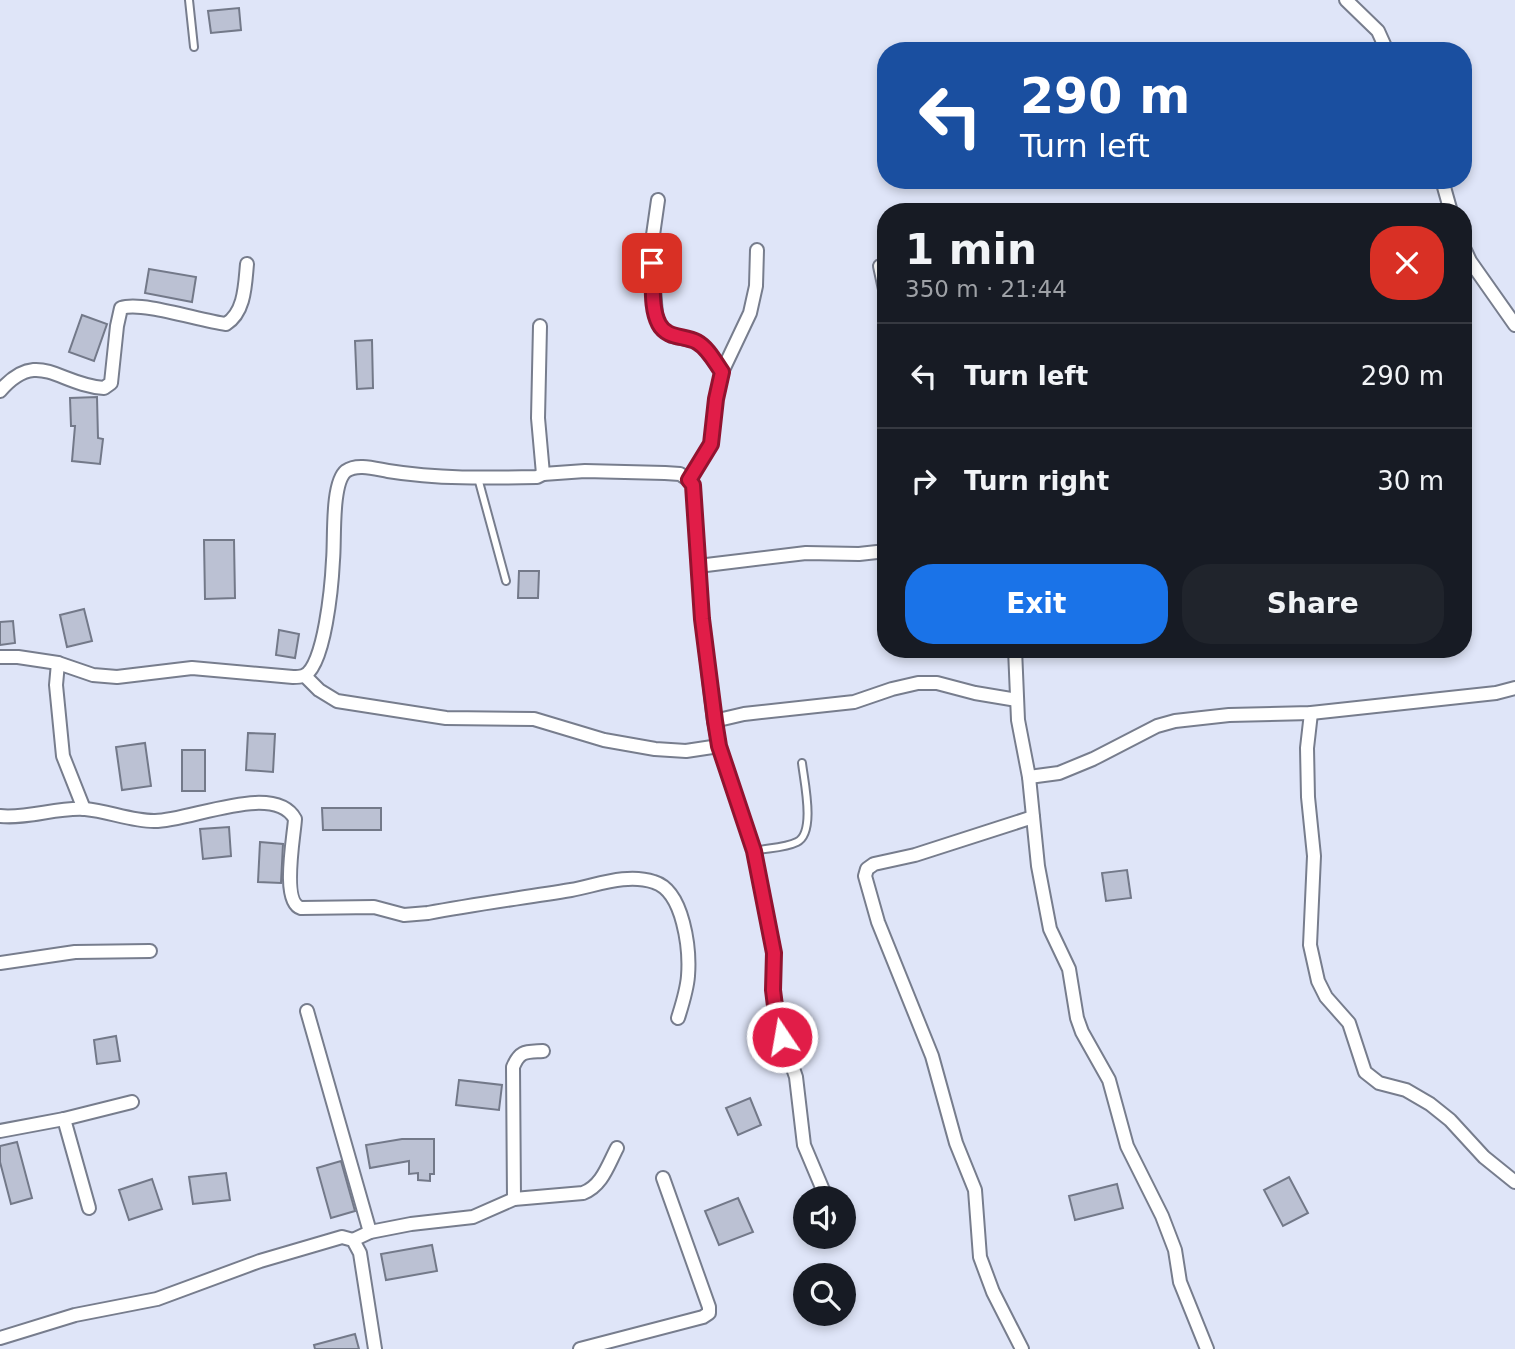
<!DOCTYPE html>
<html lang="en">
<head>
<meta charset="utf-8">
<style>
	:root { --surface:#171b24; --page:#20242c; --text:#f1f3f6; --muted:#9ea1a6; --line:#363941; --accent:#1a73e8 }
	body { margin:0; font-family:"DejaVu Sans",sans-serif; background:var(--page); color:var(--text); height:100vh; display:flex; flex-direction:column; font-size:26px; white-space:nowrap }
	* { box-sizing:border-box; margin:0 }
	p { font-size:23px; color:var(--muted) }
	.icon { flex:none; width:38px; height:38px; fill:none; stroke:currentColor; stroke-width:2; stroke-linecap:round; stroke-linejoin:round }
	.map { position:relative; flex:1; overflow:hidden }
	.panel { position:absolute; left:877px; top:203px; width:595px; height:455px; display:flex; flex-direction:column; background:var(--surface); border-radius:28px; box-shadow:0 4px 10px #0003 }
	.panel>* { flex:none }
	.guide { position:absolute; left:877px; top:42px; width:595px; height:147px; border-radius:28px; box-shadow:0 4px 10px #0003; background:#1a4fa0; color:#fff; overflow:hidden }
	.tools { position:absolute; left:793px; top:1186px; display:grid; gap:14px }
	.tools a { display:grid; place-items:center; width:63px; height:63px; border-radius:50%; background:var(--surface); box-shadow:0 4px 10px #0003; font-size:35px }
	.pin { position:absolute; display:grid; place-items:center; width:60px; height:60px; color:#fff; margin:-30px; border-radius:14px; box-shadow:0 4px 10px #0006 }
	.me { position:absolute; width:77px; margin:-38px; rotate:348deg; stroke-linejoin:round; filter:drop-shadow(0 0 5px #0008) }
	.turn { display:flex; align-items:center; gap:24px; height:147px; padding:0 28px; font-size:32px }
	.turn .icon { width:91px; height:91px; stroke-width:2.5 }
	.turn b { display:block; font-size:49px; line-height:60px }
	.round { display:grid; place-items:center; flex:none; width:74px; height:74px; border-radius:28px; background:var(--page) }
	.overview { display:flex; align-items:center; justify-content:space-between; height:119px; padding:0 28px }
	h1 { font-size:42px; font-weight:700; line-height:52px }
	.cta { display:flex; gap:14px; margin-top:auto; padding:14px 28px }
	.cta a { flex:1; height:80px; border-radius:28px; background:var(--accent); color:#fff; font-size:28px; font-weight:700; line-height:80px; text-align:center }
	.cta a+a { background:var(--page); color:var(--text) }
	ul { padding:0; list-style:none }
	li { display:flex; align-items:center; gap:21px; height:105px; padding:0 28px; border-top:2px solid var(--line) }
	li div { flex:1 }
	li b { display:block; font-size:26px }
	li em { font-style:normal }
	.map>svg:first-child { display:block }
</style>
</head>
<body>
<div class="map">
<svg width="1515" height="1349" viewBox="0 0 1515 1349">
	<rect width="100%" height="100%" fill="#dfe5f8"/>
	<g fill="#bbc1d3" stroke="#737989" stroke-width="2">
		<path d="M239,8L241,30L211,33L208,11Z"/>
		<path d="M149,269L196,277L192,302L145,293Z"/>
		<path d="M82,315L107,324L94,361L69,352Z"/>
		<path d="M372,340L373,388L357,389L355,341Z"/>
		<path d="M97,397L98,438L103,439L100,464L72,461L75,426H71L70,398Z"/>
		<path d="M204,540H234L235,598L205,599Z"/>
		<path d="M519,571H539L538,598H518Z"/>
		<path d="M84,609L92,641L67,647L60,615Z"/>
		<path d="M13,621L15,643L0,645V622Z"/>
		<path d="M279,630L299,634L295,658L276,655Z"/>
		<path d="M248,733L275,734L273,772L246,770Z"/>
		<path d="M145,743L151,786L122,790L116,747Z"/>
		<rect x="182" y="750" width="23" height="41"/>
		<path d="M322,808H381V830H323Z"/>
		<path d="M229,827L231,856L203,859L200,829Z"/>
		<path d="M260,842L283,844L281,883L258,882Z"/>
		<path d="M1127,870L1131,898L1106,901L1102,873Z"/>
		<path d="M116,1036L120,1061L97,1064L94,1040Z"/>
		<path d="M459,1080L502,1085L499,1110L456,1105Z"/>
		<path d="M750,1098L761,1125L738,1135L726,1108Z"/>
		<path d="M402,1139H434V1174H430V1181L418,1180V1173L409,1174V1161L370,1168L366,1145Z"/>
		<path d="M17,1142L32,1198L11,1204L0,1162V1146Z"/>
		<path d="M341,1161L355,1211L331,1218L317,1168Z"/>
		<path d="M226,1173L230,1200L193,1204L189,1177Z"/>
		<path d="M1289,1177L1308,1213L1283,1226L1264,1190Z"/>
		<path d="M152,1179L162,1209L129,1220L119,1190Z"/>
		<path d="M1117,1184L1123,1208L1075,1220L1069,1196Z"/>
		<path d="M738,1198L753,1232L719,1245L705,1211Z"/>
		<path d="M432,1245L437,1271L386,1280L381,1254Z"/>
		<path d="M355,1334L359,1349H315L314,1345Z"/>
	</g>
	<g fill="none" stroke-linecap="round" stroke-linejoin="round">
		<g stroke="#777d8d" stroke-width="10">
			<g id="lane">
				<path d="M189,0L194,47"/>
				<path d="M478,478L506,581"/>
				<path d="M754,851C767,848 785,848 797,842C816,833 804,781 802,763"/>
			</g>
		</g>
		<g stroke="#777d8d" stroke-width="16">
			<g id="street">
				<path d="M1346,0L1378,31L1387,51"/>
				<path d="M1442,180L1451,212"/>
				<path d="M658,200L651,249L656,315L660,327L672,336L695,341L704,347L722,372"/>
				<path d="M1463,246L1470,261L1515,325"/>
				<path d="M880,266L886,294"/>
				<path d="M0,391C38,347 58,385 104,388L111,383L117,326L121,308C143,301 200,321 226,324C245,312 245,285 247,264"/>
				<path d="M543,474L585,471L665,473L680,474L689,480L693,485L702,619L714,721L719,746L754,851L774,953L773,990L777,1022L796,1077L804,1145L823,1190"/>
				<path d="M689,480L711,444L716,399L722,372L750,313L756,286L757,250"/>
				<path d="M698,566L806,553L859,554L886,551"/>
				<path d="M1015,649L1018,720L1029,777L1038,866L1050,929L1069,969L1077,1018L1082,1032L1109,1080L1127,1146L1162,1216L1175,1250L1180,1282L1207,1349"/>
				<path d="M0,657H18L58,663L93,675L117,677L192,668L293,677C296,677 300,677 303,676C325,669 332,581 333,560C335,541 331,483 346,471C357,463 376,469 388,471C437,479 487,478 537,477L543,474L538,418L540,326"/>
				<path d="M58,663L56,685L63,756L84,809"/>
				<path d="M305,676L319,690L337,701L369,706L446,718L534,719L604,740L655,749L686,751L719,746"/>
				<path d="M1311,713L1307,748L1308,797L1314,856L1310,945L1318,981L1326,997L1349,1023L1365,1072L1379,1083L1406,1090L1430,1104L1450,1120L1484,1157L1515,1182"/>
				<path d="M714,721L744,714L854,702L892,689L918,683H937L975,693L1017,700"/>
				<path d="M1029,777L1059,773L1093,759L1157,726L1175,721L1229,715L1311,713L1496,693L1515,688"/>
				<path d="M0,816C28,819 57,807 85,809C108,811 131,821 154,821C188,822 274,781 295,819C294,837 281,902 301,908L374,907L404,915L428,913C475,904 523,898 571,890C598,885 627,873 654,882C684,891 690,950 688,976C687,990 682,1005 678,1018"/>
				<path d="M0,963L75,952L150,951"/>
				<path d="M307,1011L370,1232"/>
				<path d="M64,1119L89,1208"/>
				<path d="M0,1131L64,1119L132,1102"/>
				<path d="M514,1199L513,1067C520,1050 526,1052 543,1051"/>
				<path d="M353,1240L370,1232L411,1224L473,1217L514,1199L583,1193C602,1186 608,1165 617,1148"/>
				<path d="M0,1338L75,1315L157,1299L260,1261L342,1237L353,1240L360,1253L375,1349"/>
				<path d="M580,1349L703,1317L709,1313V1307L663,1178"/>
				<path d="M1022,1349L993,1292L980,1257L975,1190L956,1143L932,1056L878,922L865,876L867,869L874,864L915,855L1033,817"/>
			</g>
		</g>
		<use href="#lane" stroke="#fff" stroke-width="6"/>
		<use href="#street" stroke="#fff" stroke-width="12"/>
	</g>
	<g fill="none" stroke-linecap="round" stroke-linejoin="round">
		<g stroke="#92132f" stroke-width="18">
			<path id="route" d="M652,263C654,282 650,307 659,324C667,339 684,335 697,342C708,348 715,362 722,372L716,399L711,444L689,480L693,485L702,619L715,721L719,746L754,851L774,953L773,990L777,1022L782,1037"/>
		</g>
		<use href="#route" stroke="#e11d48" stroke-width="12"/>
	</g>
</svg>
<div class="tools">
<a><svg class="icon" aria-label="sound" viewBox="0 0 24 24"><path d="M4 9h4l5-4v14l-5-4H4zM17 9q2 3 0 6"/></svg></a>
<a><svg class="icon" aria-label="search" viewBox="0 0 24 24"><circle cx="10" cy="10" r="6"/><path d="M15 15l6 6"/></svg></a>
</div>
<div class="pin" style="left:652px;top:263px;background:#d93025"><svg class="icon" aria-label="arrive" viewBox="0 0 24 24"><path d="M6 21V4h12l-3 4 3 4H6"/></svg></div>
<svg class="me" style="left:782px;top:1037px" viewBox="-20 -20 40 40"><circle r="17" fill="#e11d48" stroke="#fff" stroke-width="3"/><path d="M0-11L8 9 0 5-8 9z" fill="#fff"/></svg>
<div class="guide">
<div class="turn"><svg class="icon" aria-label="left" viewBox="0 0 24 24"><path d="M17 20v-9H6M10 6l-5 5 5 5"/></svg><div><b>290 m</b>Turn left</div></div>
</div>
<section class="panel">
<div class="overview"><div><h1>1 min</h1><p>350 m · 21:44</p></div><a class="round" style="background:#d93025;color:#fff"><svg class="icon" aria-label="close" viewBox="0 0 24 24"><path d="M6 6l12 12M18 6L6 18"/></svg></a></div>
<ul>
<li><svg class="icon" aria-label="left" viewBox="0 0 24 24"><path d="M17 20v-9H6M10 6l-5 5 5 5"/></svg><div><b>Turn left</b></div><em>290 m</em></li>
<li><svg class="icon" aria-label="right" viewBox="0 0 24 24"><path d="M7 20v-9h11M14 6l5 5-5 5"/></svg><div><b>Turn right</b></div><em>30 m</em></li>
</ul>
<div class="cta"><a>Exit</a><a>Share</a></div>
</section>
</div>
</body>
</html>
